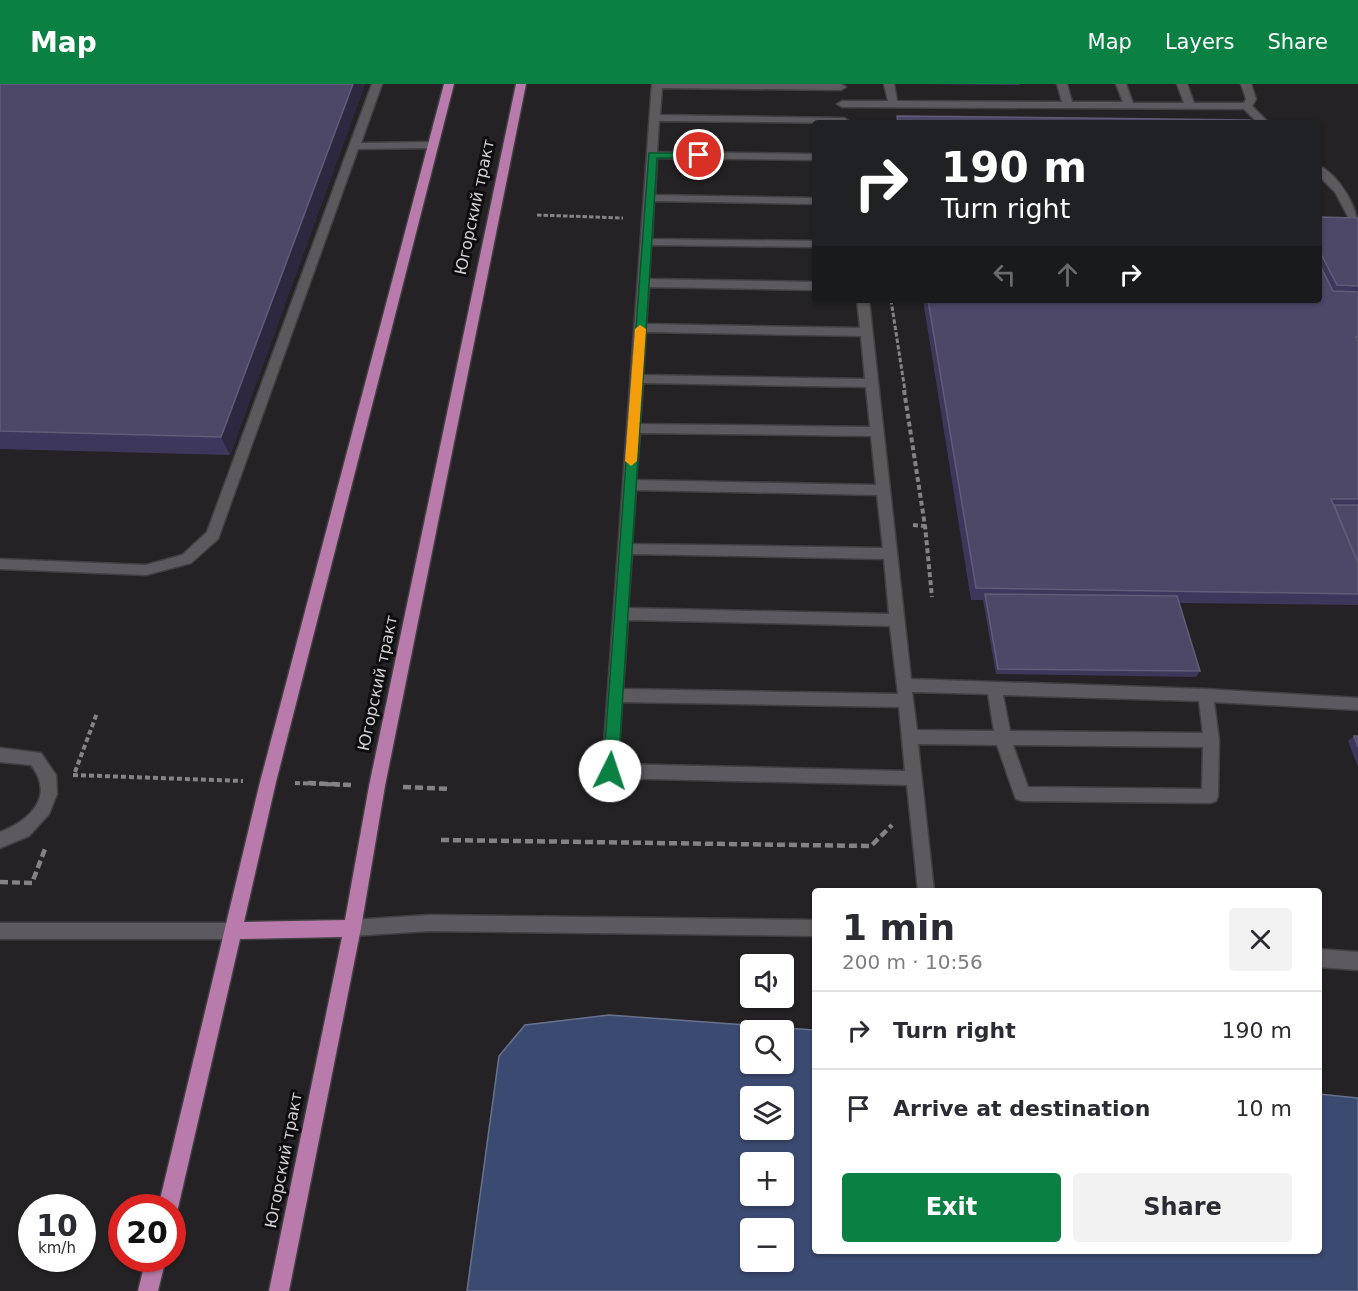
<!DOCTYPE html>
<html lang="en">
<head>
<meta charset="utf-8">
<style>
	:root { --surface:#fff; --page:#f2f2f3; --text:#2b2b33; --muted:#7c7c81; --line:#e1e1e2; --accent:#0b8043 }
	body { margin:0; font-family:"DejaVu Sans",sans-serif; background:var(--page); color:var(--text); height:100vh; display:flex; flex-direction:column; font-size:22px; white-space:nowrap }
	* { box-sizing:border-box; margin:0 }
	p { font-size:20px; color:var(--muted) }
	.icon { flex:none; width:33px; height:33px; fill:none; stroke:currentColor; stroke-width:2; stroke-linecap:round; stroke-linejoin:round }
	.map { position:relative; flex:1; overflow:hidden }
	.panel { position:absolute; left:812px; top:804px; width:510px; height:366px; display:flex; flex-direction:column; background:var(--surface); border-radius:6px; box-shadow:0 2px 4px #0004 }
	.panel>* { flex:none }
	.guide { position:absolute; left:812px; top:36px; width:510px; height:183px; border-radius:6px; box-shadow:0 2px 4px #0004; background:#202124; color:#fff; overflow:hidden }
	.tools { position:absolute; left:740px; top:870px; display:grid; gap:12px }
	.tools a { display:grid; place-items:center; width:54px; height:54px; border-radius:6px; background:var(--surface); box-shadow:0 2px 4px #0004; font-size:30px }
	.speed { position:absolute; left:18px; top:1110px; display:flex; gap:12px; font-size:30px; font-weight:700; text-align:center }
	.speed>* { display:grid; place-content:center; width:78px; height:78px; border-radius:50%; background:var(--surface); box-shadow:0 2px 4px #0004; line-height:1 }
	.speed small { font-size:15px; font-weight:400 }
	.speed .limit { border:9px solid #d22; background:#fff; color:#111 }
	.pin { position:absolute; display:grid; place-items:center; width:51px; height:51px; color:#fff; margin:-26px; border:3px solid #fff; border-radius:50%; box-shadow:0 2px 6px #0007 }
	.me { position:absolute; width:66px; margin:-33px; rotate:4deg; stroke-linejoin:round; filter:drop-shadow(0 0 4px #0008) }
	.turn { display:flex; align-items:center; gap:21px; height:126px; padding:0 30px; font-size:27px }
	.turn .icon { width:78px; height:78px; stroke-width:2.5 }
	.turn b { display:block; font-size:42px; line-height:51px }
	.lanes { display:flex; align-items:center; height:57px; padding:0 30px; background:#0003; justify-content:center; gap:30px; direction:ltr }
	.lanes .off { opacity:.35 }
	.round { display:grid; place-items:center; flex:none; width:63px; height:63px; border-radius:6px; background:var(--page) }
	.overview { display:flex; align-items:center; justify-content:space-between; height:102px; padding:0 30px }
	h1 { font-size:36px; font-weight:700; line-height:45px }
	.primary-button { display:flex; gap:12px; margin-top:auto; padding:12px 30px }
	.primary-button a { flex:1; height:69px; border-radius:6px; background:var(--accent); color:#fff; font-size:24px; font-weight:700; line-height:69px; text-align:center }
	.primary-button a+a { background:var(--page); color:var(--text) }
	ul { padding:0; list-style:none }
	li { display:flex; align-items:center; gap:18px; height:78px; padding:0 30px; border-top:2px solid var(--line) }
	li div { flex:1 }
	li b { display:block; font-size:22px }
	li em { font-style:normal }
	header { display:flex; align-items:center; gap:36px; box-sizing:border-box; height:84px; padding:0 30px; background:var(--accent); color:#fff }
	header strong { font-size:28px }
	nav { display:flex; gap:33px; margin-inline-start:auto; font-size:21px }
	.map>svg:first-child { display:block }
</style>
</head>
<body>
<header>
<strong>Map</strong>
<nav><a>Map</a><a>Layers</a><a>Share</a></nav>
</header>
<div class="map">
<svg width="1358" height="1207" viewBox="0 0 1358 1207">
	<rect width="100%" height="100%" fill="#252226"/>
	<path fill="#3b4a70" stroke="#68728e" stroke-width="1.5" fill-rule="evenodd" d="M609,931L814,946V1167H1318L1319,1010L1358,1014V1207H467L499,972L525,941ZM783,946V980H750V946ZM750,1012H783V1046H750ZM750,1078H783V1112H750ZM783,1144V1178H750V1144Z"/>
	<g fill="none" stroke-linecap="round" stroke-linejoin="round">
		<g stroke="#413f42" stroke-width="3">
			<g id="service">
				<path d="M372,0H382L361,59L431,58L436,61L431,64L358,65L218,455L191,479L146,491L0,485V475L146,481L182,471L207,448Z"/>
				<path d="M652,0H841L846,3L841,6L662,4L660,31L844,34L849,37L848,39L659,37L657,68L814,70V76L657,74L655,111L814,114V120L654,117L652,155L814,157V163L651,161L649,195L814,198V206L649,203L646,240L860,244L857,216H869L911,595L1206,605L1358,614V626L1214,618L1219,656L1218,712L1216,717L1210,719L1022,717L1016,715L1014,710L997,661L918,660L934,807H918L907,701L610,694L604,692L602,687ZM646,248L861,252L865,295L643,291ZM643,299L866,303L870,343L640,340ZM640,349L871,352L876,401L636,396ZM636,406L877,411L883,464L632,460ZM632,470L884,475L889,530L628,524ZM628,536L890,542L898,610L623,605ZM912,608L988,610L994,647L917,646ZM1003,611L1199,617L1203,649L1010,647ZM622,618L899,623L905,687L618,680ZM1013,661L1203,663L1202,705L1028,703Z"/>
				<path d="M884,0H894L897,17L1062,18L1057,0H1067L1072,18H1123L1116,0H1126L1133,19H1184L1177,0H1187L1194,19H1244L1246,15L1241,0H1251L1256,15L1252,22L1269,39H1258L1244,25L842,23L837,20L842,17H888Z"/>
				<path d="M1318,81C1339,91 1358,123 1358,145L1353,142L1335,108L1318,91Z"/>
				<path d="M0,664L41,669L56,691L57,710L49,730L29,752L0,764V748C31,736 55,712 31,681L0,678Z"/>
				<path d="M429,831L814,836V852L429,847L352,852L346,850L343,844L346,838L352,836Z"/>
				<path d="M0,839H235L241,841L244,847L241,853L235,855H0Z"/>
				<path d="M1318,865L1358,868V886L1318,883Z"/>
			</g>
		</g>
		<g stroke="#413f42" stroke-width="3">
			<g id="primary">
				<path d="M444,0H454L276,698L244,838L345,836L369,702L516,0H526L385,702L361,844L289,1207H269L342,853L240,855L178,1124L172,1132V1124H158L260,698Z"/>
				<path d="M146,1174H166L158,1207H138Z"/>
			</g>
		</g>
		<g stroke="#848285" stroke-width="3" stroke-dasharray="4.5 2" stroke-linecap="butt">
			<path d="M537,131L623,134"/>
			<path d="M891,216L905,307"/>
		</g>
		<g stroke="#848285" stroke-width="4" stroke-dasharray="5 3" stroke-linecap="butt">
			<path d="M904,306L925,442L932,513"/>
			<path d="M913,441L925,442"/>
			<path d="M75,688L97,629"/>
			<path d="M73,691L243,697"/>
			<path d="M295,699L350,701"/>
		</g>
		<g stroke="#848285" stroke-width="4.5" stroke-dasharray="8 4" stroke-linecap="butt">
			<path d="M308,699L351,701"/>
			<path d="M403,703L450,705"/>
			<path d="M441,756L871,762L892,741"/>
			<path d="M0,798L32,799L45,765"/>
		</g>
		<use href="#service" fill="#5d5a5f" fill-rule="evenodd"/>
		<use href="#primary" fill="#b97aac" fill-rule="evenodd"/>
	</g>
	<g fill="#3d375b">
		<path d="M0,0H365L230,371L0,365Z"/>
		<path d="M924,0H1020L1019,1Z"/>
		<path d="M1318,133L1358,134V521L1179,519L1200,587L1196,593L996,590L983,516H971L923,216H1318Z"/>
		<path d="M1354,652H1358V683L1348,657Z"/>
	</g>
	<path fill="#2d2740" d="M353,0H365L230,371L221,353Z"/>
	<g fill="#4d4768" stroke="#625c79" stroke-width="1.5">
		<path d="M0,0H353L221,353L0,347Z"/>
		<path d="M897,32L1250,36L1252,39H898Z"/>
		<path d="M1318,133L1358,134V202L1337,201L1318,164Z"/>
		<path d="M1318,177L1333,207L1358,208V253H1356L1358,258V415H1331L1358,479V510L976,504L928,216H1318Z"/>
		<path d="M1334,421H1358V479Z"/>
		<path d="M985,510L1177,512L1200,587L998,585Z"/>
		<path d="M1354,652H1358V663Z"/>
	</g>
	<path fill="#0b8043" stroke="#07532c" stroke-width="1.5" d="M649,69H699L703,71L699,74H657L618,687L616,692L610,694L605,692L603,687Z"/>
	<path fill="#f59e0b" d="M640,241L646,245L637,377L631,382L625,377L635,245Z"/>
	<g text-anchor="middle" stroke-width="6" stroke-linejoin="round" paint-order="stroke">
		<g font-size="16" fill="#d2d0d3" stroke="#0d0c0e">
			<text transform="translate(474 123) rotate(-78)" y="6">Югорский тракт</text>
			<text transform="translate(377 599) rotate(-78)" y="6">Югорский тракт</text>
			<text transform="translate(283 1076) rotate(-79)" y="6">Югорский тракт</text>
		</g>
	</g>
</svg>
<div class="tools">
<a><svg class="icon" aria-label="sound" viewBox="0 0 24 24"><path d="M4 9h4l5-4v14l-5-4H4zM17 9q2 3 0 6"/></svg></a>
<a><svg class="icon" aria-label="search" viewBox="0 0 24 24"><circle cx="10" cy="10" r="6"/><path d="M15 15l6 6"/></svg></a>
<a><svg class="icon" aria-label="layers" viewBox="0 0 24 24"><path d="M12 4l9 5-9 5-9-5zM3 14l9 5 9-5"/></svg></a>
<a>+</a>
<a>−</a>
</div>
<div class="speed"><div>10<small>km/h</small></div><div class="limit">20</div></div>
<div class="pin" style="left:699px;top:71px;background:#d93025"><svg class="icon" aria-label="arrive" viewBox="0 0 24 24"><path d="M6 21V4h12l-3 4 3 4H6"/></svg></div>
<svg class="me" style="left:610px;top:687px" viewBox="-20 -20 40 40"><circle r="19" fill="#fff"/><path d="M0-13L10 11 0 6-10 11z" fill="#0b8043"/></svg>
<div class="guide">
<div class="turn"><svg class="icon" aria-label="right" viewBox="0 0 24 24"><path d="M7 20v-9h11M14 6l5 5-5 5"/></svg><div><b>190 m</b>Turn right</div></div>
<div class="lanes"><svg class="icon off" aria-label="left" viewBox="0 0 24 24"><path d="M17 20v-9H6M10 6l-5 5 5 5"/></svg><svg class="icon off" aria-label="ahead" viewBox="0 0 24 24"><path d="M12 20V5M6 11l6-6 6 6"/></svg><svg class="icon" aria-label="right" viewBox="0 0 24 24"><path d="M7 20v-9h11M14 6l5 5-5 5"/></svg></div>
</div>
<section class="panel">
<div class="overview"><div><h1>1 min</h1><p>200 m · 10:56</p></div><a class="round"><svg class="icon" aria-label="close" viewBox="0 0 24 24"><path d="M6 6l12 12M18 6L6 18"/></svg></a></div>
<ul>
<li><svg class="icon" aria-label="right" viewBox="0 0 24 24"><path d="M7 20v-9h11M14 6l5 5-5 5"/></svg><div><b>Turn right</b></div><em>190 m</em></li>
<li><svg class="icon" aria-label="arrive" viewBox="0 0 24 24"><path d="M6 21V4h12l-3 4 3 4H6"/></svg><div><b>Arrive at destination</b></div><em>10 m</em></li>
</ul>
<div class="primary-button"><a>Exit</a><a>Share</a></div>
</section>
</div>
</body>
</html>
